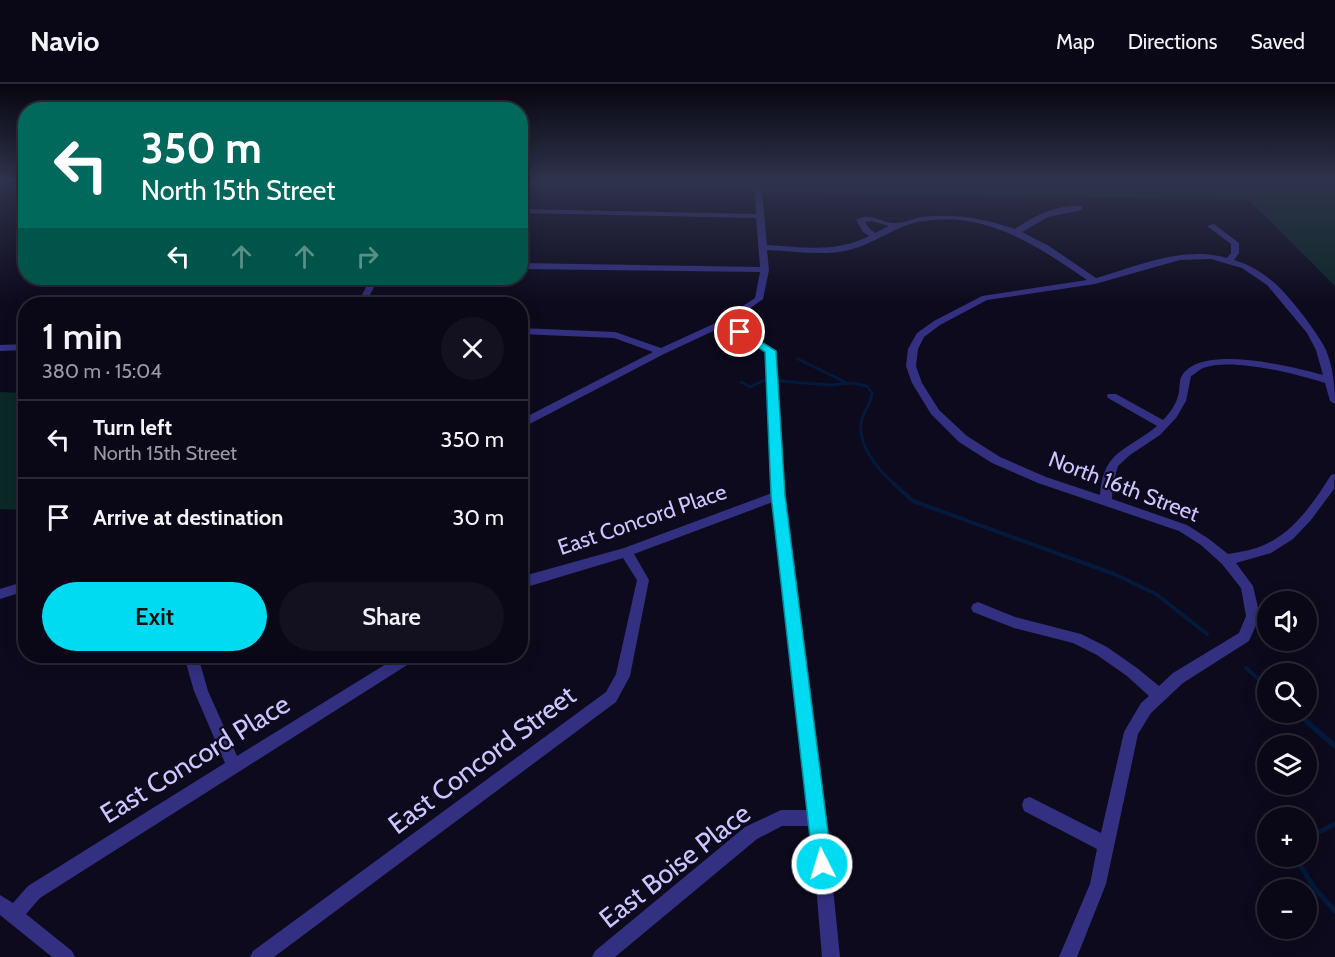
<!DOCTYPE html>
<html lang="en">
<head>
<meta charset="utf-8">
<style>
	:root { --surface:#0a0816; --page:#13111f; --text:#f1f3f6; --muted:#999aa1; --line:#2a2935; --accent:#00dbf1 }
	body { margin:0; font-family:Cabin,sans-serif; background:var(--page); color:var(--text); height:100vh; display:flex; flex-direction:column; font-size:22px; white-space:nowrap }
	* { box-sizing:border-box; margin:0 }
	p { font-size:20px; color:var(--muted) }
	.icon { flex:none; width:33px; height:33px; fill:none; stroke:currentColor; stroke-width:2; stroke-linecap:round; stroke-linejoin:round }
	.map { position:relative; flex:1; overflow:hidden }
	.panel { position:absolute; left:18px; top:213px; width:510px; height:366px; display:flex; flex-direction:column; background:var(--surface); border-radius:24px; box-shadow:0 3px 15px #0003,0 0 0 2px var(--line) }
	.panel>* { flex:none }
	.guide { position:absolute; left:18px; top:18px; width:510px; height:183px; border-radius:24px; box-shadow:0 3px 15px #0003,0 0 0 2px var(--line); background:#00695c; color:#fff; overflow:hidden }
	.buttons { position:absolute; left:1257px; top:507px; display:grid; gap:12px }
	.buttons a { display:grid; place-items:center; width:60px; height:60px; border-radius:50%; background:var(--surface); box-shadow:0 3px 15px #0003,0 0 0 2px var(--line); font-size:30px }
	.pin { position:absolute; display:grid; place-items:center; width:51px; height:51px; color:#fff; margin:-26px; border:3px solid #fff; border-radius:50%; box-shadow:0 2px 6px #0007 }
	.me { position:absolute; width:66px; margin:-33px; rotate:355deg; stroke-linejoin:round; filter:drop-shadow(0 0 4px #0008) }
	.turn { display:flex; align-items:center; gap:21px; height:126px; padding:0 24px; font-size:27px }
	.turn .icon { width:78px; height:78px; stroke-width:2.5 }
	.turn b { display:block; font-size:42px; line-height:51px }
	.lanes { display:flex; align-items:center; height:57px; padding:0 24px; background:#0003; justify-content:center; gap:30px; direction:ltr }
	.lanes .off { opacity:.35 }
	.round { display:grid; place-items:center; flex:none; width:63px; height:63px; border-radius:32px; background:var(--page) }
	.headline { display:flex; align-items:center; justify-content:space-between; height:102px; padding:0 24px }
	h1 { font-size:36px; font-weight:600; line-height:45px }
	.button { display:flex; gap:12px; margin-top:auto; padding:12px 24px }
	.button a { flex:1; height:69px; border-radius:36px; background:var(--accent); color:#111; font-size:24px; font-weight:600; line-height:69px; text-align:center }
	.button a+a { background:var(--page); color:var(--text) }
	ul { padding:0; list-style:none }
	li { display:flex; align-items:center; gap:18px; height:78px; padding:0 24px; border-top:2px solid var(--line) }
	li div { flex:1 }
	li b { display:block; font-size:22px }
	li em { font-style:normal }
	header { display:flex; align-items:center; gap:36px; box-sizing:border-box; height:84px; padding:0 30px; background:var(--surface); border-bottom:2px solid var(--line) }
	header strong { font-size:28px }
	nav { display:flex; gap:33px; margin-inline-start:auto; font-size:21px }
	.map>svg:first-child { display:block }
</style>
</head>
<body>
<header>
<strong>Navio</strong>
<nav><a>Map</a><a>Directions</a><a>Saved</a></nav>
</header>
<div class="map">
<svg width="1335" height="873" viewBox="0 0 1335 873">
	<rect width="100%" height="100%" fill="#0d0a1d"/>
	<g fill="#0c2826">
		<path d="M521,97H1335V202L1249,116L521,104Z"/>
		<path d="M0,308L25,309V426L0,425Z"/>
	</g>
	<g fill="none" stroke-linecap="round" stroke-linejoin="round">
		<g stroke="#04193b" stroke-width="3">
			<path d="M798,275L845,298"/>
			<path d="M741,298L750,303L765,296L830,301L851,299L867,302L872,309C871,319 865,326 862,335C855,360 878,385 894,400"/>
		</g>
		<g stroke="#04193b" stroke-width="4">
			<path d="M893,399L913,417L1114,490L1156,510L1207,550"/>
			<path d="M1246,584L1268,603"/>
		</g>
		<g stroke="#04193b" stroke-width="5">
			<path d="M1296,628L1335,662"/>
			<path d="M1306,765L1311,752L1335,740"/>
			<path d="M1304,772L1300,781L1315,805L1335,827"/>
		</g>
		<g fill="#333081" fill-rule="evenodd">
			<path d="M755,106L762,108L767,161C803,163 836,169 869,152L863,148L856,136C870,127 882,140 896,139C905,139 914,134 923,133C955,129 985,135 1015,145C1034,132 1058,120 1082,122V126L1048,133L1022,148L1049,162L1096,194C1138,182 1184,161 1227,174L1231,169V160L1207,142L1214,140L1239,159V169L1234,176C1248,180 1260,187 1271,196C1285,206 1319,250 1326,266C1333,283 1335,302 1335,320L1330,317L1325,299C1296,290 1232,273 1203,284C1199,286 1195,290 1191,292L1186,317L1176,334L1160,351L1130,371L1118,382L1113,400L1112,415L1187,441L1209,455L1228,470C1240,468 1253,466 1264,461C1293,449 1315,417 1331,391L1335,390L1334,405L1311,436L1293,455L1271,469L1236,479L1253,502L1260,532L1249,557L1183,599L1151,629L1138,650L1106,800L1077,873H1059L1090,800L1097,765L1024,727L1022,721L1024,715L1030,713L1101,749L1124,648L1141,619L1149,612L1127,592L1097,571L1073,559L1014,544L973,528L971,524L973,520L978,518L1015,533L1081,550L1107,563L1137,584L1159,602L1173,589L1239,549L1246,532L1241,504L1222,480L1201,461L1179,447L1038,399L992,379L959,358L931,330L912,299L906,282L908,265L917,249L934,237L982,212L1087,196C1036,161 984,125 917,138C896,143 879,156 859,163C829,174 798,167 767,166L769,186L763,215L731,238L775,267L784,411L826,734L840,873H822L811,742H782L757,755L615,873H592L595,867L745,743L781,726H809L773,418L634,470L649,496L630,592L616,618L274,873H250L253,867L606,608L616,590L637,496L623,474L520,505V493L624,464L772,409L765,268L724,242L664,270L520,345V336L653,268L614,254L520,250V244L615,248L661,264L722,236L755,214L760,188L520,185V179L760,183L756,134L520,129V125L756,130ZM871,137L889,142L875,149L869,144L865,138ZM1211,175L1242,184L1267,201L1307,249L1316,266L1323,291C1293,283 1205,260 1183,290C1179,295 1180,301 1179,308C1177,319 1171,328 1163,336L1116,310H1108L1107,312L1108,314L1157,342C1127,367 1103,366 1100,411L1046,393L1000,373L967,352L939,326L922,299L916,282L918,265L924,253L940,241L987,216L1095,200L1180,176Z"/>
			<path d="M371,194H379L365,220H357Z"/>
			<path d="M26,260V266L0,267V261Z"/>
			<path d="M26,303V310L21,309L20,307Z"/>
			<path d="M26,497V507L0,515V505Z"/>
			<path d="M184,572H198L208,607L237,672L399,572H417L415,576L40,814L26,830L72,867L75,873H52L0,831V811L13,819L28,802L225,679L194,607Z"/>
		</g>
	</g>
	<linearGradient id="sky" x2="0" y2="1"><stop stop-color="#070610"/><stop offset="0.44" stop-color="#2f334c"/><stop offset="1" stop-color="#2f334c" stop-opacity="0"/></linearGradient>
	<rect width="1335" height="219" fill="url(#sky)"/>
	<path fill="#00dbf1" stroke="#008e9d" stroke-width="1.5" d="M740,245L776,267L785,411L832,780L829,787L822,789L815,787L813,780L771,411L765,268L737,250L735,248Z"/>
	<g text-anchor="middle" stroke-width="4.5" stroke-linejoin="round" paint-order="stroke">
		<g font-size="22" fill="#ccc6ff" stroke="#0d0a1d">
			<text transform="translate(1124 402) rotate(21)" y="8">North 16th Street</text>
			<text transform="translate(642 435) rotate(-19)" y="8">East Concord Place</text>
		</g>
		<g font-size="27" fill="#ccc6ff" stroke="#0d0a1d">
			<text transform="translate(195 675) rotate(-32)" y="9">East Concord Place</text>
			<text transform="translate(482 676) rotate(-37)" y="9">East Concord Street</text>
			<text transform="translate(675 782) rotate(-38)" y="9">East Boise Place</text>
		</g>
	</g>
</svg>
<div class="buttons">
<a><svg class="icon" aria-label="sound" viewBox="0 0 24 24"><path d="M4 9h4l5-4v14l-5-4H4zM17 9q2 3 0 6"/></svg></a>
<a><svg class="icon" aria-label="search" viewBox="0 0 24 24"><circle cx="10" cy="10" r="6"/><path d="M15 15l6 6"/></svg></a>
<a><svg class="icon" aria-label="layers" viewBox="0 0 24 24"><path d="M12 4l9 5-9 5-9-5zM3 14l9 5 9-5"/></svg></a>
<a>+</a>
<a>−</a>
</div>
<div class="pin" style="left:740px;top:248px;background:#d93025"><svg class="icon" aria-label="arrive" viewBox="0 0 24 24"><path d="M6 21V4h12l-3 4 3 4H6"/></svg></div>
<svg class="me" style="left:822px;top:780px" viewBox="-20 -20 40 40"><circle r="17" fill="#00dbf1" stroke="#fff" stroke-width="3"/><path d="M0-11L8 9 0 5-8 9z" fill="#fff"/></svg>
<div class="guide">
<div class="turn"><svg class="icon" aria-label="left" viewBox="0 0 24 24"><path d="M17 20v-9H6M10 6l-5 5 5 5"/></svg><div><b>350 m</b>North 15th Street</div></div>
<div class="lanes"><svg class="icon" aria-label="left" viewBox="0 0 24 24"><path d="M17 20v-9H6M10 6l-5 5 5 5"/></svg><svg class="icon off" aria-label="ahead" viewBox="0 0 24 24"><path d="M12 20V5M6 11l6-6 6 6"/></svg><svg class="icon off" aria-label="ahead" viewBox="0 0 24 24"><path d="M12 20V5M6 11l6-6 6 6"/></svg><svg class="icon off" aria-label="right" viewBox="0 0 24 24"><path d="M7 20v-9h11M14 6l5 5-5 5"/></svg></div>
</div>
<section class="panel">
<div class="headline"><div><h1>1 min</h1><p>380 m · 15:04</p></div><a class="round"><svg class="icon" aria-label="close" viewBox="0 0 24 24"><path d="M6 6l12 12M18 6L6 18"/></svg></a></div>
<ul>
<li><svg class="icon" aria-label="left" viewBox="0 0 24 24"><path d="M17 20v-9H6M10 6l-5 5 5 5"/></svg><div><b>Turn left</b><p>North 15th Street</p></div><em>350 m</em></li>
<li><svg class="icon" aria-label="arrive" viewBox="0 0 24 24"><path d="M6 21V4h12l-3 4 3 4H6"/></svg><div><b>Arrive at destination</b></div><em>30 m</em></li>
</ul>
<div class="button"><a>Exit</a><a>Share</a></div>
</section>
</div>
</body>
</html>
